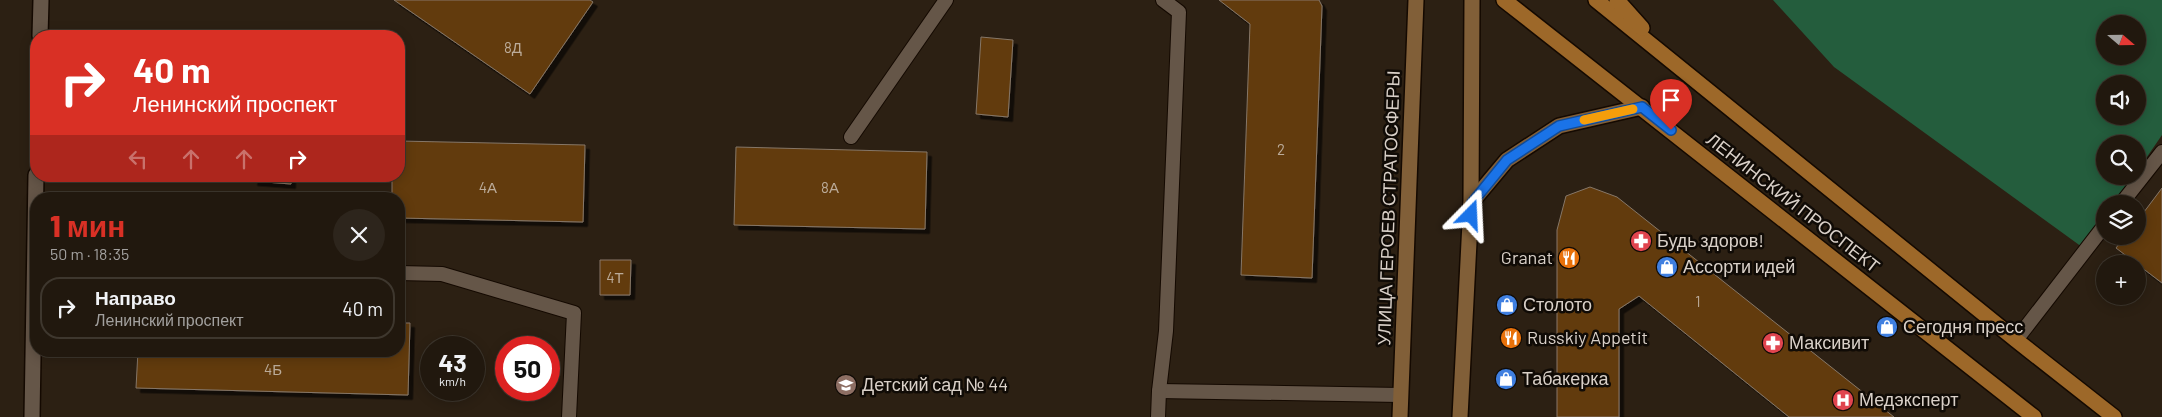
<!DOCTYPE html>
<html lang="ru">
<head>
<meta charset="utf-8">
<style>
	:root { --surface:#21180e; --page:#2d251c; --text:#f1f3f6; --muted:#a2a09e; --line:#3e372e; --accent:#d93025 }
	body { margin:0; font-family:Barlow,sans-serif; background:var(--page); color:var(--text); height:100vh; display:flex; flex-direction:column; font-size:19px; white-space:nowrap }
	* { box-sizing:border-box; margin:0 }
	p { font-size:16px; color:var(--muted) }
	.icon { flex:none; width:28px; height:28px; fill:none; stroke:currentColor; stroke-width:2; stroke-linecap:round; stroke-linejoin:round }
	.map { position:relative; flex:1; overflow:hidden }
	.side { position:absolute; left:30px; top:192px; width:375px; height:165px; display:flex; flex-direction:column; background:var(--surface); border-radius:20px; box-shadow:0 2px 12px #0003,0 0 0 1px var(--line) }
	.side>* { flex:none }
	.hud { position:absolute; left:30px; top:30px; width:375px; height:152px; border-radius:20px; box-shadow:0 2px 12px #0003,0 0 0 1px var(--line); background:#d93025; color:#fff; overflow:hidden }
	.needle { width:32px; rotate:110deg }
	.fabs { position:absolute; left:2096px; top:15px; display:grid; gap:10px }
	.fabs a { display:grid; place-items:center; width:50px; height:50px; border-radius:50%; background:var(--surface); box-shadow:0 2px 12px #0003,0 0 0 1px var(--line); font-size:25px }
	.speed { position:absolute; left:420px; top:336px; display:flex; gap:10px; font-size:25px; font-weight:700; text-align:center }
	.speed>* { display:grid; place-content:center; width:65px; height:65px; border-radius:50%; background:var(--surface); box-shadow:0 2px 12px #0003,0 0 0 1px var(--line); line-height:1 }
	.speed small { font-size:12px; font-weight:400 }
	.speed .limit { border:8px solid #d22; background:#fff; color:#111 }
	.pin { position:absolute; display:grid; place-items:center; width:42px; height:42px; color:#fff; margin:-51px -21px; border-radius:50% 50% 50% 0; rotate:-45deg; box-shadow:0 0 5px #0007 }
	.pin .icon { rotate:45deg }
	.me { position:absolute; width:55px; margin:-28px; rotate:21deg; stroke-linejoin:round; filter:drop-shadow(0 0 4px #0008) }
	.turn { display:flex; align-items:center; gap:18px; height:105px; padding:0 20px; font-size:22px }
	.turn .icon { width:65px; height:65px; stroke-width:2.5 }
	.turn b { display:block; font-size:35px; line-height:42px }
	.lanes { display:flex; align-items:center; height:48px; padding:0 20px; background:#0003; justify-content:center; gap:25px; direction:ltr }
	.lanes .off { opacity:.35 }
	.round { display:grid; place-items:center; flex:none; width:52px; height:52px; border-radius:26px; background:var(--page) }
	.summary { display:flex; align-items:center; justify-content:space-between; height:85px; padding:0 20px }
	h1 { font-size:30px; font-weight:800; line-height:38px; color:var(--accent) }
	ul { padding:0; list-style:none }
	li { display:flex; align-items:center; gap:15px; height:62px; margin:0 10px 8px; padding:0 10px; border:2px solid var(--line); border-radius:20px }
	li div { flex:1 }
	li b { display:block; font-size:19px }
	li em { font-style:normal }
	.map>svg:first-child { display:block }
</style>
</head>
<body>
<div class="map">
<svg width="2162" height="417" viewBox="0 0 2162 417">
	<defs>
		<filter id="shadow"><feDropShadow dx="4.5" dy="4.5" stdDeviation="0" flood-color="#0009"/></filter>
	</defs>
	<rect width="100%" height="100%" fill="#2c2013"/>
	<path fill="#245d3d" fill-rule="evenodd" d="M1773,0H2162V135L2138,170V144H2105V176H2133L2113,204H2105V215L2082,247L1834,67ZM2105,24H2138V56H2105ZM2105,84H2138V116H2105Z"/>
	<g fill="#623b0c" stroke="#867768" filter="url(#shadow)">
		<path d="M394,0H590L593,2L530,94Z"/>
		<path d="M1219,0H1319L1322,6L1312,278L1241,275L1250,24Z"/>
		<path d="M162,30L210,34V36H162Z"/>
		<path d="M981,37L1013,40L1008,117L976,114Z"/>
		<path d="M399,141L585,145L583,222L399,218V199H392V176H399Z"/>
		<path d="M736,147L927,152L925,229L734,225Z"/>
		<path d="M254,176H291V184L253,181Z"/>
		<path d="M1590,187L1617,197L1894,417H1789L1639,296L1619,309V417H1557V230L1566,196Z"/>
		<path d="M2162,188V283L2116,248L2125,236H2138V220Z"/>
		<path d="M600,260H631L630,295H600Z"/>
		<path d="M399,323H410L408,395L136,388L138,351H399Z"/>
	</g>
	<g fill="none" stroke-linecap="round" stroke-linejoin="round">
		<g stroke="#140901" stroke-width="16">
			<g id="lane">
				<path d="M851,137L946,0"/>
				<path d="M2121,204L2162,152"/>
				<path d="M399,273L442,274L574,313L569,417"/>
				<path d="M2016,340L2105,225"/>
				<path d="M1159,391L1400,395"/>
				<path d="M1158,417L1159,391L1166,331L1179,12L1163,0"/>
			</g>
		</g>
		<g stroke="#140901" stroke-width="18">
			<g id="street">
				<path d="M40,36L41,0"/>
				<path d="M32,417L36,175"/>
			</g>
		</g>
		<g stroke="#140901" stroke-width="18">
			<g id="secondary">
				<path d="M1471,203L1507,160L1559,126L1642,107"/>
				<path d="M1400,417L1416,0"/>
				<path d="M1460,417L1471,203L1472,0"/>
			</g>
		</g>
		<g stroke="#140901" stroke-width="18">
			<g id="primary">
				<path d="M1504,0L2034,417"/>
				<path d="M1596,0L2016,340L2114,417"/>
				<path d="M1617,0L1642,28"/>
			</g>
		</g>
		<use href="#lane" stroke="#655648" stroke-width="14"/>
		<use href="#street" stroke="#655648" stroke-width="15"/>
		<use href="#secondary" stroke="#815f38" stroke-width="15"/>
		<use href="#primary" stroke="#9d6829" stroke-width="15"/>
	</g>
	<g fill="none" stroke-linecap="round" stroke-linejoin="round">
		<g stroke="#114b97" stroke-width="12">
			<path id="route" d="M1471,215L1472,203L1507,160L1559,126L1642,107L1671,130"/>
		</g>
		<use href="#route" stroke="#1a73e8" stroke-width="9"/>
		<path stroke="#f59e0b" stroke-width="9" d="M1584,120L1633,109"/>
	</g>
	<defs>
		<g id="pharmacy-disc" transform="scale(1.125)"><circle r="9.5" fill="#e0444e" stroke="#100b06"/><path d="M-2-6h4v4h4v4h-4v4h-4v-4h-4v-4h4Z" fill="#fff"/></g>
		<g id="restaurant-disc" transform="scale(1.125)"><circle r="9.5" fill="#e8710a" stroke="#100b06"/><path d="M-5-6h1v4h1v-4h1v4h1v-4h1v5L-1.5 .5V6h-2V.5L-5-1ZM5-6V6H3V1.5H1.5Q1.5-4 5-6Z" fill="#fff"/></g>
		<g id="shop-disc" transform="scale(1.125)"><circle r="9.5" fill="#3f7fe0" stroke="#100b06"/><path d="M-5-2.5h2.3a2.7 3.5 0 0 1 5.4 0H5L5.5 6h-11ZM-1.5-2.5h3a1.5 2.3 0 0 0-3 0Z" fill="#fff"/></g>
		<g id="school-disc" transform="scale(1.125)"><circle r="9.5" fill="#8d6e63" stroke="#100b06"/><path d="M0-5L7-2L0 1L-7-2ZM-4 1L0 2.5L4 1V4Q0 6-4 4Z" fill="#fff"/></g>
		<g id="hospital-disc" transform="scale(1.125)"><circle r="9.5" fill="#e0444e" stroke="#100b06"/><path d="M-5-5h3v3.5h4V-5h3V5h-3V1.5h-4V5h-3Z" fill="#fff"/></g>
	</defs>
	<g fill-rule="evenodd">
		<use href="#pharmacy-disc" x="1641" y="241"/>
		<use href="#restaurant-disc" x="1569" y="258"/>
		<use href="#shop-disc" x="1667" y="267"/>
		<use href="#shop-disc" x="1507" y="305"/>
		<use href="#shop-disc" x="1887" y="327"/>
		<use href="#restaurant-disc" x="1511" y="338"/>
		<use href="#pharmacy-disc" x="1773" y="343"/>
		<use href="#shop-disc" x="1506" y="379"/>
		<use href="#school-disc" x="846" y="385"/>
		<use href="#hospital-disc" x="1843" y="400"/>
	</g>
	<g text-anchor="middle" stroke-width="5" stroke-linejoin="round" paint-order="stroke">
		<g font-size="15" fill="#bbab99">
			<text x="513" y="53">8Д</text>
			<text x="1281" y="155">2</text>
			<text x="488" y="193">4А</text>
			<text x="830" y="193">8А</text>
			<text x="615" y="283">4Т</text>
			<text x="1698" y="307">1</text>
			<text x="273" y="375">4Б</text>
		</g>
		<g font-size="18" fill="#d9d0c8" stroke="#100b06">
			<text transform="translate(1793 203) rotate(38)" y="6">ЛЕНИНСКИЙ ПРОСПЕКТ</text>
			<text transform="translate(1389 208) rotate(-88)" y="6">УЛИЦА ГЕРОЕВ СТРАТОСФЕРЫ</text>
		</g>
		<g font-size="18" fill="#d9d0c8" stroke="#100b06" text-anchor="start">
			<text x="1657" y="247">Будь здоров!</text>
			<text x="1553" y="264" text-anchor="end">Granat</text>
			<text x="1683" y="273">Ассорти идей</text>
			<text x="1523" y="311">Столото</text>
			<text x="1903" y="333">Сегодня пресс</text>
			<text x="1527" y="344">Russkiy Appetit</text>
			<text x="1789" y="349">Максивит</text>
			<text x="1522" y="385">Табакерка</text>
			<text x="862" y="391">Детский сад № 44</text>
			<text x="1859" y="406">Медэксперт</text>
		</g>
	</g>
</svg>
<div class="fabs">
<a><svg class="needle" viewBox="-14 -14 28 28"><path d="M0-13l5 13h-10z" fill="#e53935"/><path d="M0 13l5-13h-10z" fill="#a2a09e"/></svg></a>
<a><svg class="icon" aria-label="sound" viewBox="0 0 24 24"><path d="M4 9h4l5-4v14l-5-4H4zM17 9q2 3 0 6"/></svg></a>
<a><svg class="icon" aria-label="search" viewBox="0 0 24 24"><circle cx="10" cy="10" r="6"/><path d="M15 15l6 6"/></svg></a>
<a><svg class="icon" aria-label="layers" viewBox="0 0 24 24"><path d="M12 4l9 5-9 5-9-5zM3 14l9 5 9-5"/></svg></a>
<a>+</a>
</div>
<div class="speed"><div>43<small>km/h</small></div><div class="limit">50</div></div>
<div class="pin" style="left:1671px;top:130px;background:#d93025"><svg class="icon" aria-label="arrive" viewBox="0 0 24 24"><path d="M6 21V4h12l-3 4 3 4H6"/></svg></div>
<svg class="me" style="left:1471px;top:215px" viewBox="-20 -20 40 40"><path d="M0-17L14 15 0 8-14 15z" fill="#1a73e8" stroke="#fff" stroke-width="4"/></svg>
<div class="hud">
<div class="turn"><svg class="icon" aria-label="right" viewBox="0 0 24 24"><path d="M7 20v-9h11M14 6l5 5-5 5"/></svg><div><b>40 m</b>Ленинский проспект</div></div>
<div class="lanes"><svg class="icon off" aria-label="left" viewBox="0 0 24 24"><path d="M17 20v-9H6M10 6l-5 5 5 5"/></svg><svg class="icon off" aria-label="ahead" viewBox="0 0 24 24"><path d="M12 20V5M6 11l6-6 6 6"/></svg><svg class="icon off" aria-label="ahead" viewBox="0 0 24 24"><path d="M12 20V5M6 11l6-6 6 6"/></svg><svg class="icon" aria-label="right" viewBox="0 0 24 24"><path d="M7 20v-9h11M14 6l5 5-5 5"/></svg></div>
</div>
<section class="side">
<div class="summary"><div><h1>1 мин</h1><p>50 m · 18:35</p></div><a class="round"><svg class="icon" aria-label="close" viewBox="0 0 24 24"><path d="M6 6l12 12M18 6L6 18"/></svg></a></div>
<ul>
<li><svg class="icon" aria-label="right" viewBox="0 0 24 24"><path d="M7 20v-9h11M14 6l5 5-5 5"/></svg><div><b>Направо</b><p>Ленинский проспект</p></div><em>40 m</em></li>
</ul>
</section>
</div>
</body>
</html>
